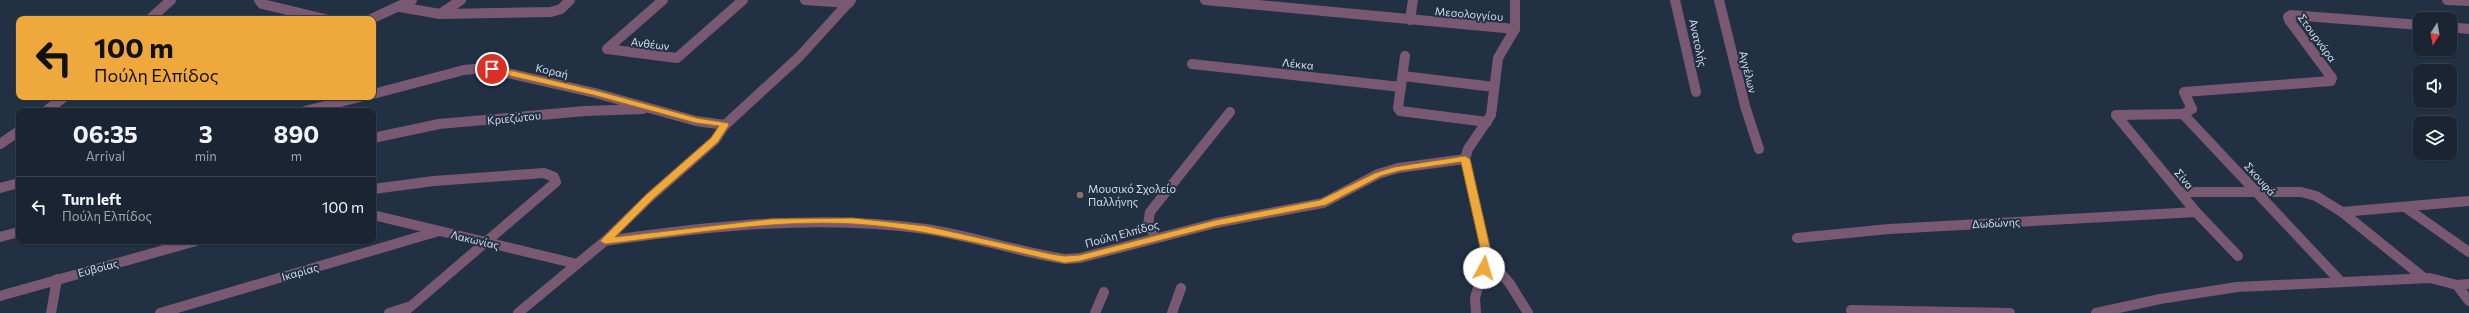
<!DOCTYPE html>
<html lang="en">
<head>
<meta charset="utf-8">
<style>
	:root { --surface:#1a2433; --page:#27303f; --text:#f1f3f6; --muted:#9fa4ac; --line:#38414e }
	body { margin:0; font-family:Commissioner,sans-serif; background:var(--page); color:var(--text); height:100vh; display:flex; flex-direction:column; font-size:15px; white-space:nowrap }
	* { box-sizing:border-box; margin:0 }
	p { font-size:13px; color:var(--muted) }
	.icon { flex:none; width:22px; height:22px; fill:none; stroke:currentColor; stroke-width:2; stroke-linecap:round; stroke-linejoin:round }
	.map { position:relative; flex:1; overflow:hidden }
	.sheet { position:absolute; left:16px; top:108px; width:360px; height:136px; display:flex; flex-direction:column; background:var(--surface); border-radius:8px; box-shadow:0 1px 3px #0004,0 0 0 1px var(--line) }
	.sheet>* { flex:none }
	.banner { position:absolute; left:16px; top:16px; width:360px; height:84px; border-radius:8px; box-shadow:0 1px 3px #0004,0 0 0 1px var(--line); background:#eea83c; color:#111; overflow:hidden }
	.needle { width:26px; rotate:191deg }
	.fabs { position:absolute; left:2413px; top:12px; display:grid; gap:8px }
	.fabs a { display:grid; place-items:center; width:44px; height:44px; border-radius:8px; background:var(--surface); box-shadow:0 1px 3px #0004,0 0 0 1px var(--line); font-size:20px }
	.pin { position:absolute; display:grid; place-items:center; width:34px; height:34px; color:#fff; margin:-17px; border:2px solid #fff; border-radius:50%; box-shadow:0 1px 4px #0007 }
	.me { position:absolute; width:44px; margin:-22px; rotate:6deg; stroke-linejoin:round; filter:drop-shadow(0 0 3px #0008) }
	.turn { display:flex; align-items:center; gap:14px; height:84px; padding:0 12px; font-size:18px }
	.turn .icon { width:52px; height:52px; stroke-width:2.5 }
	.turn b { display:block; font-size:28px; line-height:34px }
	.eta { display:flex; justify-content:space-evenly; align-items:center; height:68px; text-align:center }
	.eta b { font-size:24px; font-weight:700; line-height:28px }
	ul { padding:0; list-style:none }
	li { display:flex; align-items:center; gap:12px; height:60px; padding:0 12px; border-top:1px solid var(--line) }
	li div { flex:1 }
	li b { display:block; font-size:15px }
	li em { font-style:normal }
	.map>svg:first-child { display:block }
</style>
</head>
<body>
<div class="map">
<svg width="2469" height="313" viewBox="0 0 2469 313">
	<rect width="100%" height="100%" fill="#223044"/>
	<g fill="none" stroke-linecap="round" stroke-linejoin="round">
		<g stroke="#795972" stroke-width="10">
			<path d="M259,0L262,4L325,19"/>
			<path d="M663,0L607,49L677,58L743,0"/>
			<path d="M805,0L849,3"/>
			<path d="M1205,0L1515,29"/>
			<path d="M1675,0L1696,92"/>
			<path d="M1719,0L1745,106L1759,149"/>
			<path d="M2447,0L2469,1"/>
			<path d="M400,7L440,14L551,12L561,9L570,0"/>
			<path d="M440,14L461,0"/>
			<path d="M150,19L171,0"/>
			<path d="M371,19L412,0"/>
			<path d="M1410,20L1413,0"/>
			<path d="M2450,27L2469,29"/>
			<path d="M1405,56L1398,108L1400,111L1487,122"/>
			<path d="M1192,64L1401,87"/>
			<path d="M1403,76L1494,87"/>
			<path d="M373,94L464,70L486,68L595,93L696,121L725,125"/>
			<path d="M46,111L64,97"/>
			<path d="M305,111L360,97"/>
			<path d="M2116,115L2196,212L2238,256"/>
			<path d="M2116,115L2183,114"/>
			<path d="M373,138L439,124L585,111L643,109"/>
			<path d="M0,144L19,131"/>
			<path d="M1465,159L1487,256L1475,298L1476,313"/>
			<path d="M0,188L19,183"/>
			<path d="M373,189L434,181L544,173L554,177L556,182L403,313"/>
			<path d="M2180,192H2301L2316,196L2342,212L2469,201"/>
			<path d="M2405,207L2469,252"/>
			<path d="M2342,212L2424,278"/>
			<path d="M373,215L577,264"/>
			<path d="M0,237L19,232"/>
			<path d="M1156,237L1148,225L1150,212L1230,112"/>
			<path d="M1797,238L1889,229L2196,212"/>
			<path d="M605,241C711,226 819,214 926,229C973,236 1018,252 1065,259L1080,258L1216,223L1323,203L1378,174L1398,168L1465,159L1468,149L1491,115L1498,58L1515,29V0"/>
			<path d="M1487,256L1510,284L1528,313"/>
			<path d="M2341,282L2183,114L2192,109L2184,92L2331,81L2332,78L2289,20L2288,17L2291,15L2420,25"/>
			<path d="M2457,285L2469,301"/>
			<path d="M0,296L196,241"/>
			<path d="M1851,310L2010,313"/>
			<path d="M51,313L57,279"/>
			<path d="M160,313L439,231"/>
			<path d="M389,313L408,307"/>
			<path d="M518,313L605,241L650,197L715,140L725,125L799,57L851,0"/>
			<path d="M1095,313L1104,292"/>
			<path d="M1172,313L1181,288"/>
			<path d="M2096,313L2160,299L2237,287L2430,278L2457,285L2469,284"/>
		</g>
	</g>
	<path fill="#eea83c" stroke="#9b6d27" d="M492,66L598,91L697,118L728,123L729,125L718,142L653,199L615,237L771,219L853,218L926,226L1051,254L1065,256L1080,255L1216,220L1320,200L1375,173L1394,167L1465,156L1470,159L1492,256L1487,270H1480L1478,268L1482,256L1461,162L1399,171L1381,176L1326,205L1216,226L1080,261L1065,263L1051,260C985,245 921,228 854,224C773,219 686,235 605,244L600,241L646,195L711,138L719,126L696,123L593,95L489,71L487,69Z"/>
	<circle fill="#8d6e63" stroke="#223044" stroke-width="1.5" cx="1080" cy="195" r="4"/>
	<g text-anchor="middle" stroke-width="4" stroke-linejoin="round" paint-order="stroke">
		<g font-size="11" fill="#d3ddea" stroke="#223044">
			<text transform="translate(1469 14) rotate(5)" y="4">Μεσολογγίου</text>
			<text transform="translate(2317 38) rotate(54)" y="4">Στουρνάρα</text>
			<text transform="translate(1698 43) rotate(78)" y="4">Ανατολής</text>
			<text transform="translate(650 44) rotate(7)" y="4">Ανθέων</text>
			<text transform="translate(1298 64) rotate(6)" y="4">Λέκκα</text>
			<text transform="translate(552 71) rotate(13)" y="4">Κοραή</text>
			<text transform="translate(1748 72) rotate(76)" y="4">Αγγέλων</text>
			<text transform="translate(514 118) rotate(-6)" y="4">Κριεζώτου</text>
			<text transform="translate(2184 179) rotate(50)" y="4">Σίνα</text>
			<text transform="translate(2260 179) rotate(48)" y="4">Σκουφά</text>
			<text transform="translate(1996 223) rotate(-3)" y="4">Δωδώνης</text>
			<text transform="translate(1122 234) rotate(-15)" y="4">Πούλη Ελπίδος</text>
			<text transform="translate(475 240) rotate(13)" y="4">Λακωνίας</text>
			<text transform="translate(98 268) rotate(-15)" y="4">Ευβοίας</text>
			<text transform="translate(300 272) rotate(-16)" y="4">Ικαρίας</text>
		</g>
		<g font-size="11" fill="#d3ddea" stroke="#223044" text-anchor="start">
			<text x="1088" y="193">Μουσικό Σχολείο<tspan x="1088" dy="13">Παλλήνης</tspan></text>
		</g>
	</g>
</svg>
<div class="fabs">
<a><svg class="needle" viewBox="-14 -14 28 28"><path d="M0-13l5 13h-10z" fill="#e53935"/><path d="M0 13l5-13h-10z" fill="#9fa4ac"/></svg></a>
<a><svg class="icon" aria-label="sound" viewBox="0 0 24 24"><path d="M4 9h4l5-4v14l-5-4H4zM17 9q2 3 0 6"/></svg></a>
<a><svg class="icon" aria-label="layers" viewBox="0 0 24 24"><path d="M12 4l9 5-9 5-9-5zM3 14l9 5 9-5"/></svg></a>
</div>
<div class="pin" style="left:492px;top:69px;background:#d93025"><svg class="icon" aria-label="arrive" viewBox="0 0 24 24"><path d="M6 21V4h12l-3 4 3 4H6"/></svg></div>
<svg class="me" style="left:1484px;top:268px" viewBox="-20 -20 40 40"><circle r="19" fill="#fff"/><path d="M0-13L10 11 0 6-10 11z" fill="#eea83c"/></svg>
<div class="banner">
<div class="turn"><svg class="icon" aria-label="left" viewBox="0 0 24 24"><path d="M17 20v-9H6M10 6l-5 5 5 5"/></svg><div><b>100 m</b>Πούλη Ελπίδος</div></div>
</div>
<section class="sheet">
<div class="eta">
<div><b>06:35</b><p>Arrival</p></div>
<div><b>3</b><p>min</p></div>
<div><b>890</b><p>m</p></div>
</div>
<ul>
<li><svg class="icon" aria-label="left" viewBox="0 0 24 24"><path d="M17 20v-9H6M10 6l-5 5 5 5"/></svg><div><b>Turn left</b><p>Πούλη Ελπίδος</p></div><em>100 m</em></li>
</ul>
</section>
</div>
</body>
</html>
